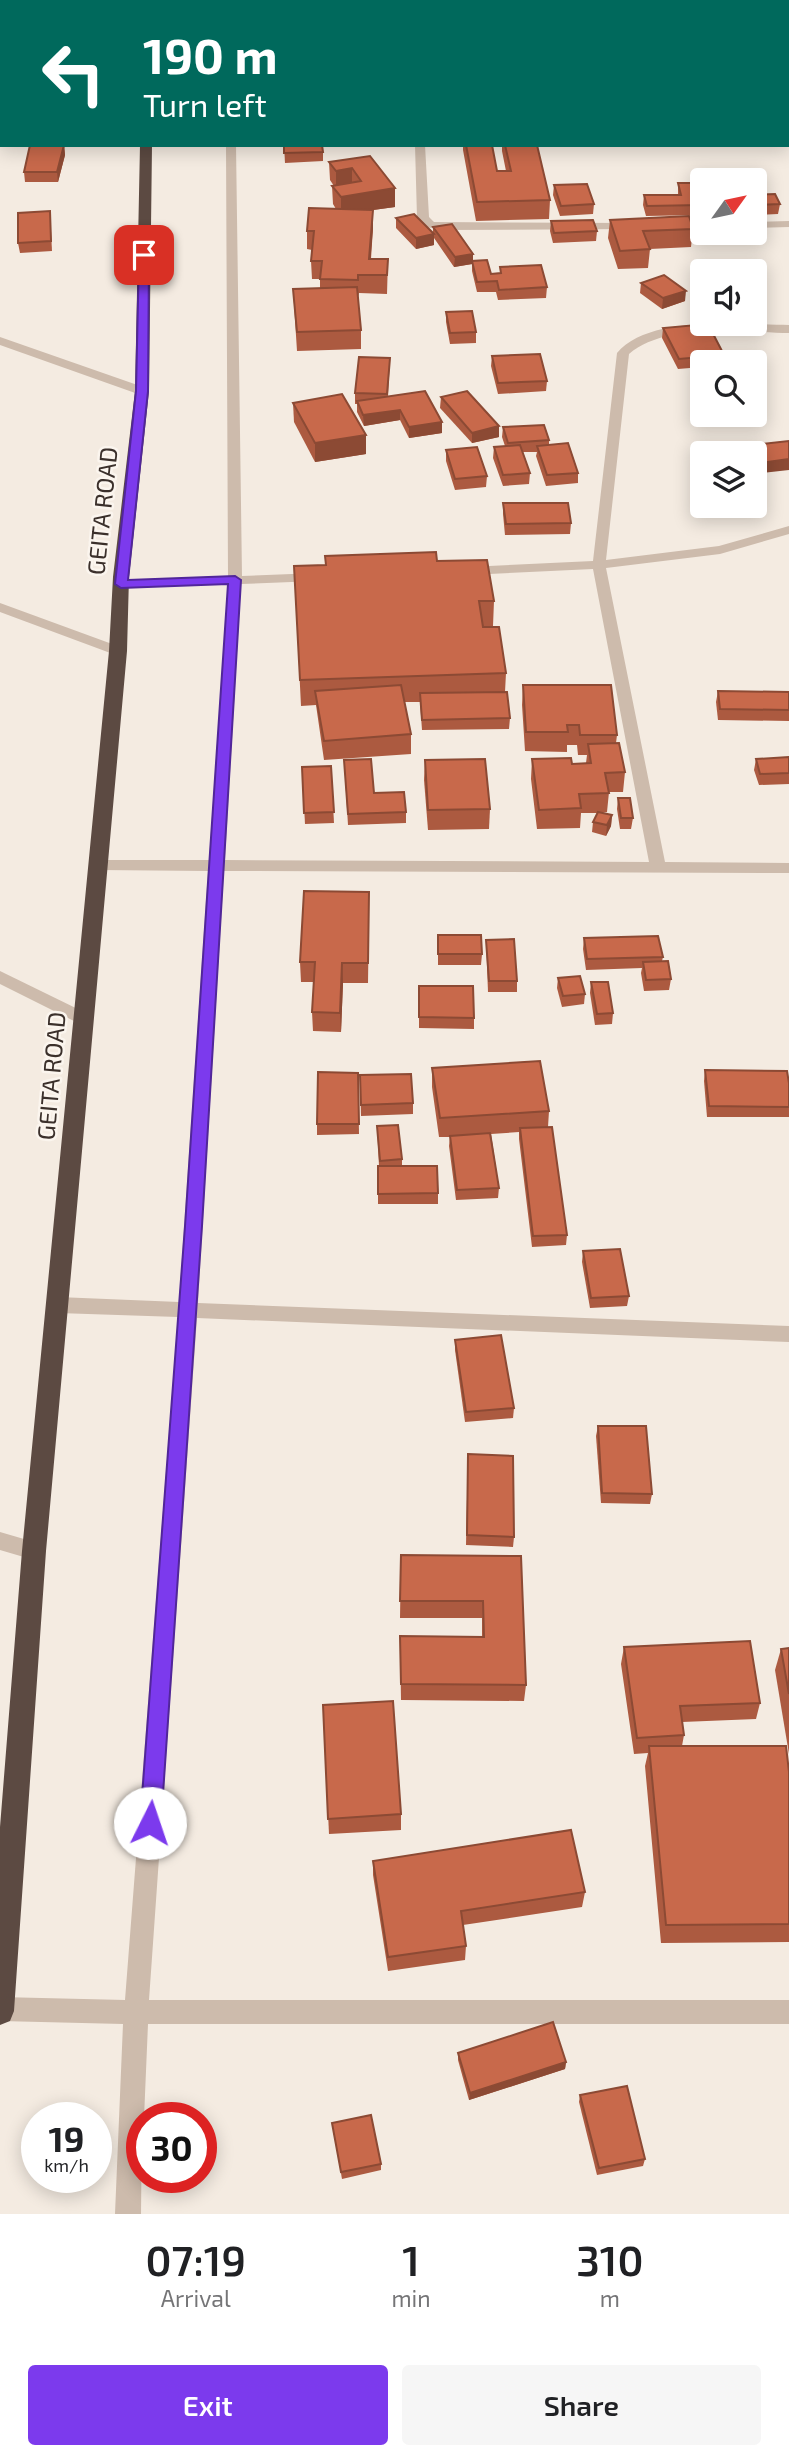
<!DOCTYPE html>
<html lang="en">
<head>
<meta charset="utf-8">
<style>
	:root { --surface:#fff; --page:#f6f6f6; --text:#202124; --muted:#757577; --accent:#7c3aed }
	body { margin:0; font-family:"Exo 2",sans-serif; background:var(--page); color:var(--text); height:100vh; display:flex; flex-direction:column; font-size:26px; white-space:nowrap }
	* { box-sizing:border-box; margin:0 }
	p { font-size:23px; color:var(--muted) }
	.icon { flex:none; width:38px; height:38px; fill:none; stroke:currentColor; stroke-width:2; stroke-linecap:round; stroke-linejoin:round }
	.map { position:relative; height:2214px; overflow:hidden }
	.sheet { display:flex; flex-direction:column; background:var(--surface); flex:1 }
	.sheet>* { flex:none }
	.hud { position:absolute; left:0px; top:0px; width:789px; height:147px; box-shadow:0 4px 18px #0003; background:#00695c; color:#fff; overflow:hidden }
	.needle { width:46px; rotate:57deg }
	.fabs { position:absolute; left:690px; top:168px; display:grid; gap:14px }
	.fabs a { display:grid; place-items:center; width:77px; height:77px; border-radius:7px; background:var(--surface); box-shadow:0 4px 18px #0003; font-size:35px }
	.speed { position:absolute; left:21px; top:2102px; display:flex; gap:14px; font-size:35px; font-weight:700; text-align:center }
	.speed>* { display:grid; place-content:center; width:91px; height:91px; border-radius:50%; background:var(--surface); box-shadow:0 4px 18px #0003; line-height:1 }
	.speed small { font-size:18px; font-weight:400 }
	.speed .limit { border:10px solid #d22; background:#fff; color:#111 }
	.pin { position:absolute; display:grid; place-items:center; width:60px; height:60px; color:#fff; margin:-30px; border-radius:14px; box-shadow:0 4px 10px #0006 }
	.me { position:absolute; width:77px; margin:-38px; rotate:4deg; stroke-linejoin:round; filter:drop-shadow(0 0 5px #0008) }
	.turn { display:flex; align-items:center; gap:24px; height:147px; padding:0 28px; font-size:32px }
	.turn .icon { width:91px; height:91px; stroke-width:2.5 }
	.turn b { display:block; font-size:49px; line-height:60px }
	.eta { display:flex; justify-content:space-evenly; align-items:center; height:119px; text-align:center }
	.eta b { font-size:42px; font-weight:600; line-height:49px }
	.primary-button { display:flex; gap:14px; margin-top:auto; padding:14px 28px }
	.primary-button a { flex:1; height:80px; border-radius:7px; background:var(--accent); color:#fff; font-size:28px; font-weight:600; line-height:80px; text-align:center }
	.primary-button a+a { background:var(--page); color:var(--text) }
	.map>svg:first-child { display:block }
</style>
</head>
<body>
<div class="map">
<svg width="789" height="2214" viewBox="0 0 789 2214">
	<rect width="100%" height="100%" fill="#f4ebe1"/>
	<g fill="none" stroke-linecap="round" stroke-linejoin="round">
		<g fill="#cdbbac" fill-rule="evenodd">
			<path d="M27,0H39L25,2Z"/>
			<rect x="224" y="0" width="10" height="2"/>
			<path d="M2,13V19L0,20V14Z"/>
			<rect x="788" y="137" width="1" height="6"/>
			<path d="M226,145H236L242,576L317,573L324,577L317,581L241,584L225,860L649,862L593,569L468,575L461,571L468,567L593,561L617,353C650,314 742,325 789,325V333C742,332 666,322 629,354L606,560L719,546L789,526V534L720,554L606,568L665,862L789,863V873L224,871L198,1303L789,1326V1342L197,1318L149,2000H789V2024H148L144,2118H142L141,2214H115L123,2024L0,2021V1997L125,2000L178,1317L58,1313L51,1310L49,1305L51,1300L58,1297L179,1302L208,871L98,870L90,865L98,860H209L228,584L121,588L114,584L121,580L228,576Z"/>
			<path d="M415,145H425L429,217L434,222L631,223L637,226L631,229L442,230L426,227L417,218Z"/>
			<path d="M789,221V227L754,228V222Z"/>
			<path d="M670,222H702V228L666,227V223Z"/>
			<path d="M0,337L146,388L148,391L138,394L0,345Z"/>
			<path d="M0,603L123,648L125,651L118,655L113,654L0,612Z"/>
			<path d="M0,971L90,1015L92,1019L84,1025L78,1023L0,984Z"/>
			<path d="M0,1532L41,1544L44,1551L41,1558L34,1560L0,1550Z"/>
		</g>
		<g fill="#5c4a42" fill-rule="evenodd">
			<rect x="142" y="0" width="12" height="2"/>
			<path d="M140,145H152L149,391L129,577L127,651L46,1551L14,2011L10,2021L0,2025V1827L22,1551L109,651L113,577L135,391Z"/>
		</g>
	</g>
	<g fill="#ac5a40">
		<path d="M772,0H789V9H788V2H773Z"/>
		<path d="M25,145H64L65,155L58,182H25L24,172L30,146Z"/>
		<path d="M284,145L323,152V161L285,163Z"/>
		<path d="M463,145H492L497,171H506L502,151V145H537L550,200L549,219L476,221L463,150Z"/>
		<path d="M370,156L395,207L373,210V228L371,259H388L387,294L359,293L358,298L361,330V349L297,351L293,289L320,288V279H312L311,261L312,250L307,249V231L336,209L333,204L332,186H334L330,180L329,162Z"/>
		<path d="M678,183H702V215L646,216L643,205L644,195H678Z"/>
		<path d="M554,185L594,204L593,214L560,216L553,195Z"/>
		<path d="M754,195L780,204L778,214L754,215Z"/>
		<path d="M50,211L52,251L20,253L18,243Z"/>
		<path d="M396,218L433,234V227L473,254V261L491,274L500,273V267L547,287L546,298L498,300L496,292H477L472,271V264L454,267L434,238V245L416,249L396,228Z"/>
		<path d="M610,220L693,229L691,247L650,249L648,268L618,269L608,238Z"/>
		<path d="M551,221L597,231L596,241L553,243L550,231Z"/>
		<path d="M754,228L755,232L754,242L705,244L702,233H754Z"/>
		<path d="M641,283L685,301L662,309L640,293Z"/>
		<path d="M446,312L476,332V343L450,344L446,322Z"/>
		<path d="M663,328L724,355L723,362H702V367L678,369L662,338Z"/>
		<path d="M492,356L547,381L546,391L498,394L491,366Z"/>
		<path d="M390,358L388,397L442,433L409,438L400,420L364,426L357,412V404H355V393Z"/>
		<path d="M441,397L499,437L472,443L440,408Z"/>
		<path d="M293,403L366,454L315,462L294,422Z"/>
		<path d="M503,427L549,440V445L578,473V483L546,486L536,456L537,452H523L530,473L529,484L503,486L493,458L494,447L505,446L502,437Z"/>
		<path d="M446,450L487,476L486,487L455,490L446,461Z"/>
		<path d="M503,503L571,523L570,534L505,535L503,514Z"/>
		<path d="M325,556L437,561L494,601L493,626H483L506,673L505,692L510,718L509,729L422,730L420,702H404L411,734V754L324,760L316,705L301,706L294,566L325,565Z"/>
		<path d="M523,685L617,735L616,743L625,772L623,792H609L607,812L601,813L612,815L611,826L606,836L592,832L593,822L598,813H581L580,828L537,829L531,779L532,759L572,764L586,763L587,755H578L577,745H567V752L525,751L522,705Z"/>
		<path d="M718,691L789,692V721L718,720L716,702Z"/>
		<path d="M789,757V784L759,785L754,770L756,759Z"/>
		<path d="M344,760L374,793L406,812V823L348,825Z"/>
		<path d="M425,760L490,809L489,829L428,830L424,780Z"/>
		<path d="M331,766L334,823L305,824L302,767Z"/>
		<path d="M618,798L633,818L631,829H620L617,809Z"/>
		<path d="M369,911L368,983H343L341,1032L313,1031L312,1012L314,982H301L300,962Z"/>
		<path d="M438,935L482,954L481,965H438Z"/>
		<path d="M584,938L663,957L662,961L671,979L669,990L644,991L641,973L642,968L586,970L583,949Z"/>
		<path d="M486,940L517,981V992H488Z"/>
		<path d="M558,978L585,994L584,1004L562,1007L557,988Z"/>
		<path d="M591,982L613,1013L612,1024L595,1025L590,993Z"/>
		<path d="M419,986L474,1018V1029L419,1028Z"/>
		<path d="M432,1068L549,1111L548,1127L567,1235L566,1245L532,1247L519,1139V1132L491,1134L499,1188L498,1198L456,1200L449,1146L450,1137H439L432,1087Z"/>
		<path d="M705,1070L789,1083V1117H707L704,1081Z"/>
		<path d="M358,1073L359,1134L317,1135V1124Z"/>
		<path d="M360,1075L413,1103V1114L361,1116Z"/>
		<path d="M377,1126L402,1159V1166L438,1193V1204H378V1166H379Z"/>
		<path d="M583,1251L629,1296L627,1306L590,1308L582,1262Z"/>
		<path d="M455,1340L514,1408L513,1418L465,1422L455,1350Z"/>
		<path d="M598,1426L652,1494L650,1504L601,1503L596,1436Z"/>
		<path d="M468,1454L514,1537L513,1547L466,1545Z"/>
		<path d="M401,1555L521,1556L526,1685L524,1701L401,1700L400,1636L482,1637V1618H400Z"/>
		<path d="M624,1647L760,1703L756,1719L682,1722L684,1735L682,1746L789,1772V1942L661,1943L645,1766L648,1753L634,1754L621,1664Z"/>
		<path d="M789,1648V1754L775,1670L781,1649Z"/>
		<path d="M323,1705L401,1814V1830L329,1834Z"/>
		<path d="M373,1861L585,1892L582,1907L463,1925L466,1946L465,1960L388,1971L373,1875Z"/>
		<path d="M458,2053L566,2062L565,2069L469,2100L458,2060Z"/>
		<path d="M580,2095L645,2159L643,2166L597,2175L579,2102Z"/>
		<path d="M332,2123L381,2164V2170L342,2179Z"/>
	</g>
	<g fill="#8c4a34">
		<path d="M2,56V75L0,76V57Z"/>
		<path d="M2,92V111L0,112V93Z"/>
		<path d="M64,145L65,155L58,182L57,172Z"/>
		<path d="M352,168V186L336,189V171Z"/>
		<path d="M395,188V207L373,210V228L369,277V259L341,216V197Z"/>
		<path d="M434,234V245L416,249V238Z"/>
		<path d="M473,254V264L472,261V264L454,267L455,257Z"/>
		<path d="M686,291L685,301L662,309L663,298Z"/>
		<path d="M400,410V420L364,426L363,415Z"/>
		<path d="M442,422V433L409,438V427Z"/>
		<path d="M499,426V437L472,443V433Z"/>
		<path d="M366,435V454L315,462V443Z"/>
		<path d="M789,459V470L754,474V464Z"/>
		<path d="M612,815L611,826L606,836L607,825Z"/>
		<path d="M342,963L343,983L341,1032L340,1013Z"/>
		<path d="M566,2062L565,2069L469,2100L470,2093Z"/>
	</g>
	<g fill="#c8694b" stroke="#8c4a34" stroke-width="2">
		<rect x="376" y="0" width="102" height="2"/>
		<path d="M2,34V56L0,57V35Z"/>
		<path d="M0,66L2,67V92L0,93Z"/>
		<path d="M30,145H64L57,172H24Z"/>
		<path d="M284,145H322L323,152L284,153Z"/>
		<path d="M466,145H492L497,171H511L505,145H537L550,200L477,202Z"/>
		<path d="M370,156L395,188L341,197L332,186L361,181L352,168L336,171L329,162Z"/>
		<path d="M678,183H702V205L647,206L644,195H681Z"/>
		<path d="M587,184L594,204L561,206L554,185Z"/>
		<path d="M775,194L780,204L754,205V195Z"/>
		<path d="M309,208L373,210L369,259H388L387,275H358V280L320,279L322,261H311L314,231H307Z"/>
		<path d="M50,211L51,241L18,243V213Z"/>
		<path d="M414,214L434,234L416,238L396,218Z"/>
		<path d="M689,216L693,229L643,231L650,249L620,251L610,220Z"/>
		<path d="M593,220L597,231L554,233L551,221Z"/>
		<path d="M452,224L473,254L455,257L433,227Z"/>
		<path d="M487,260L491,274L501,273L500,267L541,265L547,287L499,290L497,281L477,282L472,261Z"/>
		<path d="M664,275L686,291L663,298L641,283Z"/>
		<path d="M357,287L361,330L297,332L293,289Z"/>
		<path d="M472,311L476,332L450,333L446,312Z"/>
		<path d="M708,324L724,355L679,359L663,328Z"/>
		<path d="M540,354L547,381L498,383L492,356Z"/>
		<path d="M359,357L390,358L387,394L355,393Z"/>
		<path d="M425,391L442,422L409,427L400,410L363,415L357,401Z"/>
		<path d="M467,391L499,426L472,433L441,397Z"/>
		<path d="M342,394L366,435L315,443L293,403Z"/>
		<path d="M544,425L549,440L508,443L503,427Z"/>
		<path d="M789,441V459L754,464V453H736L733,447Z"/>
		<path d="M568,443L578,473L547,475L537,446Z"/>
		<path d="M520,445L530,473L503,475L494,447Z"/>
		<path d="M477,447L487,476L455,479L446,450Z"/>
		<path d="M503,503H568L571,523L506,524Z"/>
		<path d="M436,552L437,561L487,560L494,601H479L483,627H499L506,673L300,680L294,566L326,565L325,556Z"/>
		<path d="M401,685L411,734L324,741L315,691Z"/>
		<path d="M523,685H611L617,735H580L579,725H567L568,732H526Z"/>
		<path d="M718,691L789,692V710L720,709Z"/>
		<path d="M507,692L510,718L422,720L420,693Z"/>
		<path d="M619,743L625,772L605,773L609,793L579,794L581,808L539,810L532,759L571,758L572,764L591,763L588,744Z"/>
		<path d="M789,757V773L760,774L756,759Z"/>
		<path d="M371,759L374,793L404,792L406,812L348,814L344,760Z"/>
		<path d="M485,759L490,809L428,810L425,760Z"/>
		<path d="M331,766L334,812L304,813L302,767Z"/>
		<path d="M618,798H630L633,818H621Z"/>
		<path d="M598,812L612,815L607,825L593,822Z"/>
		<path d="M304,891L369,892L368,963H342L340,1013L312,1012L315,962H300Z"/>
		<path d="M438,935H481L482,954H438Z"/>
		<path d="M658,936L663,957L587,959L584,938Z"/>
		<path d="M514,939L517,981H489L486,940Z"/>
		<path d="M668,961L671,979L646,980L643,962Z"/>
		<path d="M580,976L585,994L563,996L558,978Z"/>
		<path d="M591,982H608L613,1013L597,1014Z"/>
		<path d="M419,986H473L474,1018L419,1017Z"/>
		<path d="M540,1061L549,1111L440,1118L432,1068Z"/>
		<path d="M705,1070L787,1071L789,1083V1107L709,1106Z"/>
		<path d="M318,1072L358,1073L359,1124H317Z"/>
		<path d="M411,1074L413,1103L361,1105L360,1075Z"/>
		<path d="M398,1125L402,1159L380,1161L377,1126Z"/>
		<path d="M552,1127L567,1235L533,1236L520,1128Z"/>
		<path d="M490,1133L499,1188L457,1190L450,1136Z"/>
		<path d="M378,1166H437L438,1193L378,1194Z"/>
		<path d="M620,1249L629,1296L591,1298L583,1251Z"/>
		<path d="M501,1335L514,1408L466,1412L455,1340Z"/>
		<path d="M598,1426H646L652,1494L602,1493Z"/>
		<path d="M468,1454L513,1456L514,1537L467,1535Z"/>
		<path d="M401,1555L521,1556L526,1685L401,1684L400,1636L484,1637L483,1601H400Z"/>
		<path d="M750,1641L760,1703L680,1706L684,1735L637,1738L624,1647Z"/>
		<path d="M789,1648V1694L781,1649Z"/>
		<path d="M393,1701L401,1814L328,1819L323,1705Z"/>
		<path d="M649,1746H786L789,1772V1924L666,1925Z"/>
		<path d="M571,1830L585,1892L461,1911L466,1946L388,1957L373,1861Z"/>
		<path d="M553,2022L566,2062L470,2093L458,2053Z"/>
		<path d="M627,2086L645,2159L599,2168L580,2095Z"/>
		<path d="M371,2115L381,2164L341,2172L332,2123Z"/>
	</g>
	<path fill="#7c3aed" stroke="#51269a" stroke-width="2" d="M144,252L149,255L148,391L128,580L235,576L241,580L202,1226L161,1823L158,1830L150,1833L143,1830L140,1823L185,1226L228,584L121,588L115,584L136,391L139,255Z"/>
	<g text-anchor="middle" stroke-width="5" stroke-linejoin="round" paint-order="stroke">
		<g font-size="24" fill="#3b302b" stroke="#fbf5ee">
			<text transform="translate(103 511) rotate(-84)" y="8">GEITA ROAD</text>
			<text transform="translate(52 1076) rotate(-85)" y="8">GEITA ROAD</text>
		</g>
	</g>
</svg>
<div class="fabs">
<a><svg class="needle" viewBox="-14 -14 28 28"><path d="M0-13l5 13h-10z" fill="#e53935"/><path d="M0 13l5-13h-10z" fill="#757577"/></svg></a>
<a><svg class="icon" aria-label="sound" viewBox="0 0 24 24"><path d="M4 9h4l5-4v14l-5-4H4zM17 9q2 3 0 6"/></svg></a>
<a><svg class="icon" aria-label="search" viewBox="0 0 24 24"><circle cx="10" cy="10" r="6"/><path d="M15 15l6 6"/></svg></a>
<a><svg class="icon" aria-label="layers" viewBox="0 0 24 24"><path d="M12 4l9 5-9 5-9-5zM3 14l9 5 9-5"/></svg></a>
</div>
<div class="speed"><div>19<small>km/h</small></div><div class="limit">30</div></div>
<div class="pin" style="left:144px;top:255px;background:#d93025"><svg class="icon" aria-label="arrive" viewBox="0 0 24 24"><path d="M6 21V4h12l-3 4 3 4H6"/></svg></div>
<svg class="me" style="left:150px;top:1823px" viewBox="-20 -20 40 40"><circle r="19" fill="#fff"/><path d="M0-13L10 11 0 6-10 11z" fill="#7c3aed"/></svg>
<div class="hud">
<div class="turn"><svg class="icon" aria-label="left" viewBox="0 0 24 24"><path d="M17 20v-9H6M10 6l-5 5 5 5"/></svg><div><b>190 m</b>Turn left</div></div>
</div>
</div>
<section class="sheet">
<div class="eta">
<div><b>07:19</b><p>Arrival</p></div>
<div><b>1</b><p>min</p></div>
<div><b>310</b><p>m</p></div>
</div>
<div class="primary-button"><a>Exit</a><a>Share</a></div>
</section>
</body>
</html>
